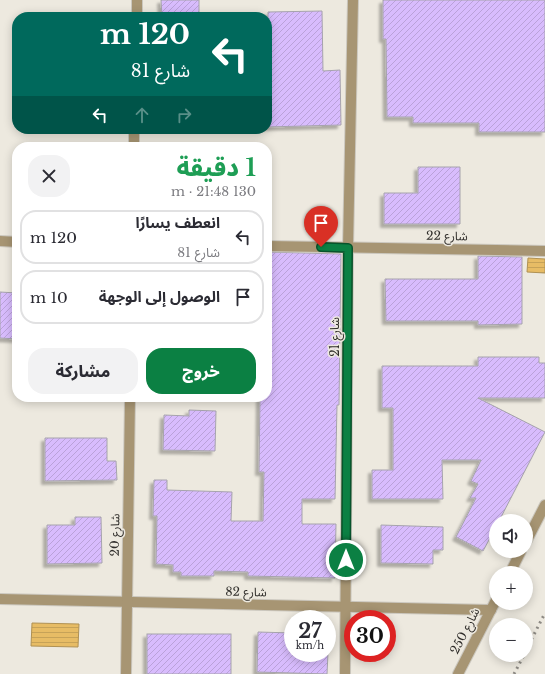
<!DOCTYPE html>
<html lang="ar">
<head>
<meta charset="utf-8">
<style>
	:root { --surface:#fff; --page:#f2f2f3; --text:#2b2b33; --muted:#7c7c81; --line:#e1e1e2; --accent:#0b8043 }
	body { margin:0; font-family:"Libre Baskerville","Noto Sans Arabic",serif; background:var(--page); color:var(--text); direction:rtl; height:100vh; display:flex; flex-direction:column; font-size:15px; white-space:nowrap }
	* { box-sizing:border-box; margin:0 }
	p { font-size:13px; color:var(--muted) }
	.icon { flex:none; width:22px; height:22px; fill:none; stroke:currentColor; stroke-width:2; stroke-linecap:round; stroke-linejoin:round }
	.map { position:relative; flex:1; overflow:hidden; direction:ltr }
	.panel { position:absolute; left:12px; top:142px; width:260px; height:260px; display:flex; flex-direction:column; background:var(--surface); border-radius:16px; box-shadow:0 2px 10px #0003; direction:rtl }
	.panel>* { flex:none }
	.guide { position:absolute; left:12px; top:12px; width:260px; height:122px; border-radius:16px; box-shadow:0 2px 10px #0003; direction:rtl; background:#00695c; color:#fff; overflow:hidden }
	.fabs { position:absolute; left:489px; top:514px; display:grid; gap:8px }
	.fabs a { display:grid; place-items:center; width:44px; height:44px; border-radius:50%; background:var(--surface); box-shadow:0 2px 10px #0003; font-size:20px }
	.speed { position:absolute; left:284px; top:610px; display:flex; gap:8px; font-size:20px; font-weight:700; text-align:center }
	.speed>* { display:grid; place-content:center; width:52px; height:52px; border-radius:50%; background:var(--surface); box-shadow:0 2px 10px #0003; line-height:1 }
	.speed small { font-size:10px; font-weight:400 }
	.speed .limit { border:6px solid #d22; background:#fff; color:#111 }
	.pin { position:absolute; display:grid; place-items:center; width:34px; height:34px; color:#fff; margin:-41px -17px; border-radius:50% 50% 50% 0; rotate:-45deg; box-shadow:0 0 4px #0007 }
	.pin .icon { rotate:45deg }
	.me { position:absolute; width:44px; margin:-22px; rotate:0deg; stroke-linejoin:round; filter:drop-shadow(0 0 3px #0008) }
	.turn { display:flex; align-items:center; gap:14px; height:84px; padding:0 16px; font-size:18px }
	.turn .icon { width:52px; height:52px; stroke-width:2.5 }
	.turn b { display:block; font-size:28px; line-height:34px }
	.lanes { display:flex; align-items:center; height:38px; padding:0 16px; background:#0003; justify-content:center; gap:20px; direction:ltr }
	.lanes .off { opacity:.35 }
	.round { display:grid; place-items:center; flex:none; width:42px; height:42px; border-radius:16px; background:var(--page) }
	.summary { display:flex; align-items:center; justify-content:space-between; height:68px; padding:0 16px }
	h1 { font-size:24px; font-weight:800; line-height:30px; color:#1e9e55 }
	.action { display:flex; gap:8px; margin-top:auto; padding:8px 16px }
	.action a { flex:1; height:46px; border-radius:16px; background:var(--accent); color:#fff; font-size:16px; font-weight:800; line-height:46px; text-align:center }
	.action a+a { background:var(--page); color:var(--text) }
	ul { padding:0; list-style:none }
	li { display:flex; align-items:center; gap:12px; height:54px; margin:0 8px 6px; padding:0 8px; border:2px solid var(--line); border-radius:16px }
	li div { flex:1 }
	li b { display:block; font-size:15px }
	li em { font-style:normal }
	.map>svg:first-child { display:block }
</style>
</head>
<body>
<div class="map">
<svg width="545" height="674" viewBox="0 0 545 674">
	<defs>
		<pattern id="water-rules" width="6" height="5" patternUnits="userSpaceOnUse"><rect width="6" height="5" fill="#e7bc65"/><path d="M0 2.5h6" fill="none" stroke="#c6a258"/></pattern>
		<pattern id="building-hatch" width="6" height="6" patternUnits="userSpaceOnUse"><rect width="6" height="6" fill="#d8bcfd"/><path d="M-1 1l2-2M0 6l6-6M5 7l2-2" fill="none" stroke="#baa2d9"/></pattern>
		<filter id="shadow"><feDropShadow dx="-3.5" dy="3.5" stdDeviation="1" flood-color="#0004"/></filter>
	</defs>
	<rect width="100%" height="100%" fill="#ede9df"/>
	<g fill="url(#water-rules)" stroke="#b09153">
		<path d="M528,258L545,259V273L527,272Z"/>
		<path d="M32,623L79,624L78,647L31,646Z"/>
	</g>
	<g fill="url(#building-hatch)" stroke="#a6a3ac" filter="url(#shadow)">
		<path d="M161,0H199V17H162Z"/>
		<path d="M383,0H545V132H479V123H413V117H387L386,39H383Z"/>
		<path d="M322,11L323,71L340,70L341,125L267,127L268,12Z"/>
		<path d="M418,167H460V224H384V193H418Z"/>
		<path d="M267,252L341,254L339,405H337L335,499H302V524H336L335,578L248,576V572L214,571V576H181V572H173V565L156,564L157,516H153L154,480H167V490L232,492L231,521H263L264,472H259L260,397H267Z"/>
		<path d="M478,256L522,257V324L478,325V321H386L385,279H478Z"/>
		<path d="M0,292L17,293V339L0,338Z"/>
		<path d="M478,357H539V363H545V398H478L545,432L499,521H496V527L483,551L456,537L476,498H470L478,484L471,481L481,460H442L443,499H372V470H393V408H382V366H478Z"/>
		<path d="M189,410L216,411L215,451L163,450L164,415L189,416Z"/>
		<path d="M45,438H107V461H116L117,480L45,481Z"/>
		<path d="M75,517H101L102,563L47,564V525H75Z"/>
		<path d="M381,525L443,527V550H433V564L381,563Z"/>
		<path d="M258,632L293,633V653H328L327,674L257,672Z"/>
		<rect x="147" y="634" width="84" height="40"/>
	</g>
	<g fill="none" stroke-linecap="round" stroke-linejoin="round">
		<g stroke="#cbc7be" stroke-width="12">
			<g id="street">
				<path d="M137,17V0"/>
				<path d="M134,147V129"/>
				<path d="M0,241L17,242"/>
				<path d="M267,246L545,251"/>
				<path d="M526,542L545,505"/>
				<path d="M510,573L521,551"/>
				<path d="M0,599L491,610"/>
				<path d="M126,674L130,397"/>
				<path d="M345,674L348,248L353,0"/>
				<path d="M458,674L496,600"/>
			</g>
		</g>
		<use href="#street" stroke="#a79573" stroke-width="10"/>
		<g stroke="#8d8a84" stroke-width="3" stroke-dasharray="2 4" stroke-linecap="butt">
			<path d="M526,650L545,613"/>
			<path d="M514,674L524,655"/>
		</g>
	</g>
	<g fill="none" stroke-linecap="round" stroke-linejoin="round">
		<g stroke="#07532c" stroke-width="10">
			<path id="route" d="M321,247L348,248L346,560"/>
		</g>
		<use href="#route" stroke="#0b8043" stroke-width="7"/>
	</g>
	<g text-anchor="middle" stroke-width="3" stroke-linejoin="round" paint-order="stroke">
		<g font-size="12" fill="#2f2d2a" stroke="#ede9df">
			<text transform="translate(447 236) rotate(1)" y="4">شارع 22</text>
			<text transform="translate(335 337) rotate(-90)" y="4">شارع 21</text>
			<text transform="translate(115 535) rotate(-89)" y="4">شارع 20</text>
			<text transform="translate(246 592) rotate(1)" y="4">شارع 82</text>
			<text transform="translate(465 631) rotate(-63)" y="4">شارع 250</text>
		</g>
	</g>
</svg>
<div class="fabs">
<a><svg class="icon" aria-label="sound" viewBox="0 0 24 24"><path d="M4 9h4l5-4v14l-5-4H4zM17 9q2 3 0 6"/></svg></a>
<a>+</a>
<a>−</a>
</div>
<div class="speed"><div>27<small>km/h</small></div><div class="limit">30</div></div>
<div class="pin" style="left:321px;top:247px;background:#d93025"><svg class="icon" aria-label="arrive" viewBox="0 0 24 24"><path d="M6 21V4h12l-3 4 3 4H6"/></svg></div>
<svg class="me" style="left:346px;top:560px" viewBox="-20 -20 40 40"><circle r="17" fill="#0b8043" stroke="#fff" stroke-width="3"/><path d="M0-11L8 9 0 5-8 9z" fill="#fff"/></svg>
<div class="guide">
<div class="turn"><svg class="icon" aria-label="left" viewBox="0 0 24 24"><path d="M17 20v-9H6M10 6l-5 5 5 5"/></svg><div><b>120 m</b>شارع 81</div></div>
<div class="lanes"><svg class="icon" aria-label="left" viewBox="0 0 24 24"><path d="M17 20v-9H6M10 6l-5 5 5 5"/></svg><svg class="icon off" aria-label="ahead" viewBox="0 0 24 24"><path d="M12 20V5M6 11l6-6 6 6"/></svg><svg class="icon off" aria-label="right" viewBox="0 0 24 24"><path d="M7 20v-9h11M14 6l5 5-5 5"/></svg></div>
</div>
<section class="panel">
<div class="summary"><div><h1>1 دقيقة</h1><p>130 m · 21:48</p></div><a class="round"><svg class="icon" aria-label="close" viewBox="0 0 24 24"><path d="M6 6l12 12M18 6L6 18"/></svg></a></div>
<ul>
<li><svg class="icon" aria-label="left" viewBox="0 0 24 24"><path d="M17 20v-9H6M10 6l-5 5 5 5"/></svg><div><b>انعطف يسارًا</b><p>شارع 81</p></div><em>120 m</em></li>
<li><svg class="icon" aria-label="arrive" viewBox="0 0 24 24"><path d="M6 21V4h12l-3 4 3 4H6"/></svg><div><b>الوصول إلى الوجهة</b></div><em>10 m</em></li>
</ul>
<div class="action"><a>خروج</a><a>مشاركة</a></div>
</section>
</div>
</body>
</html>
